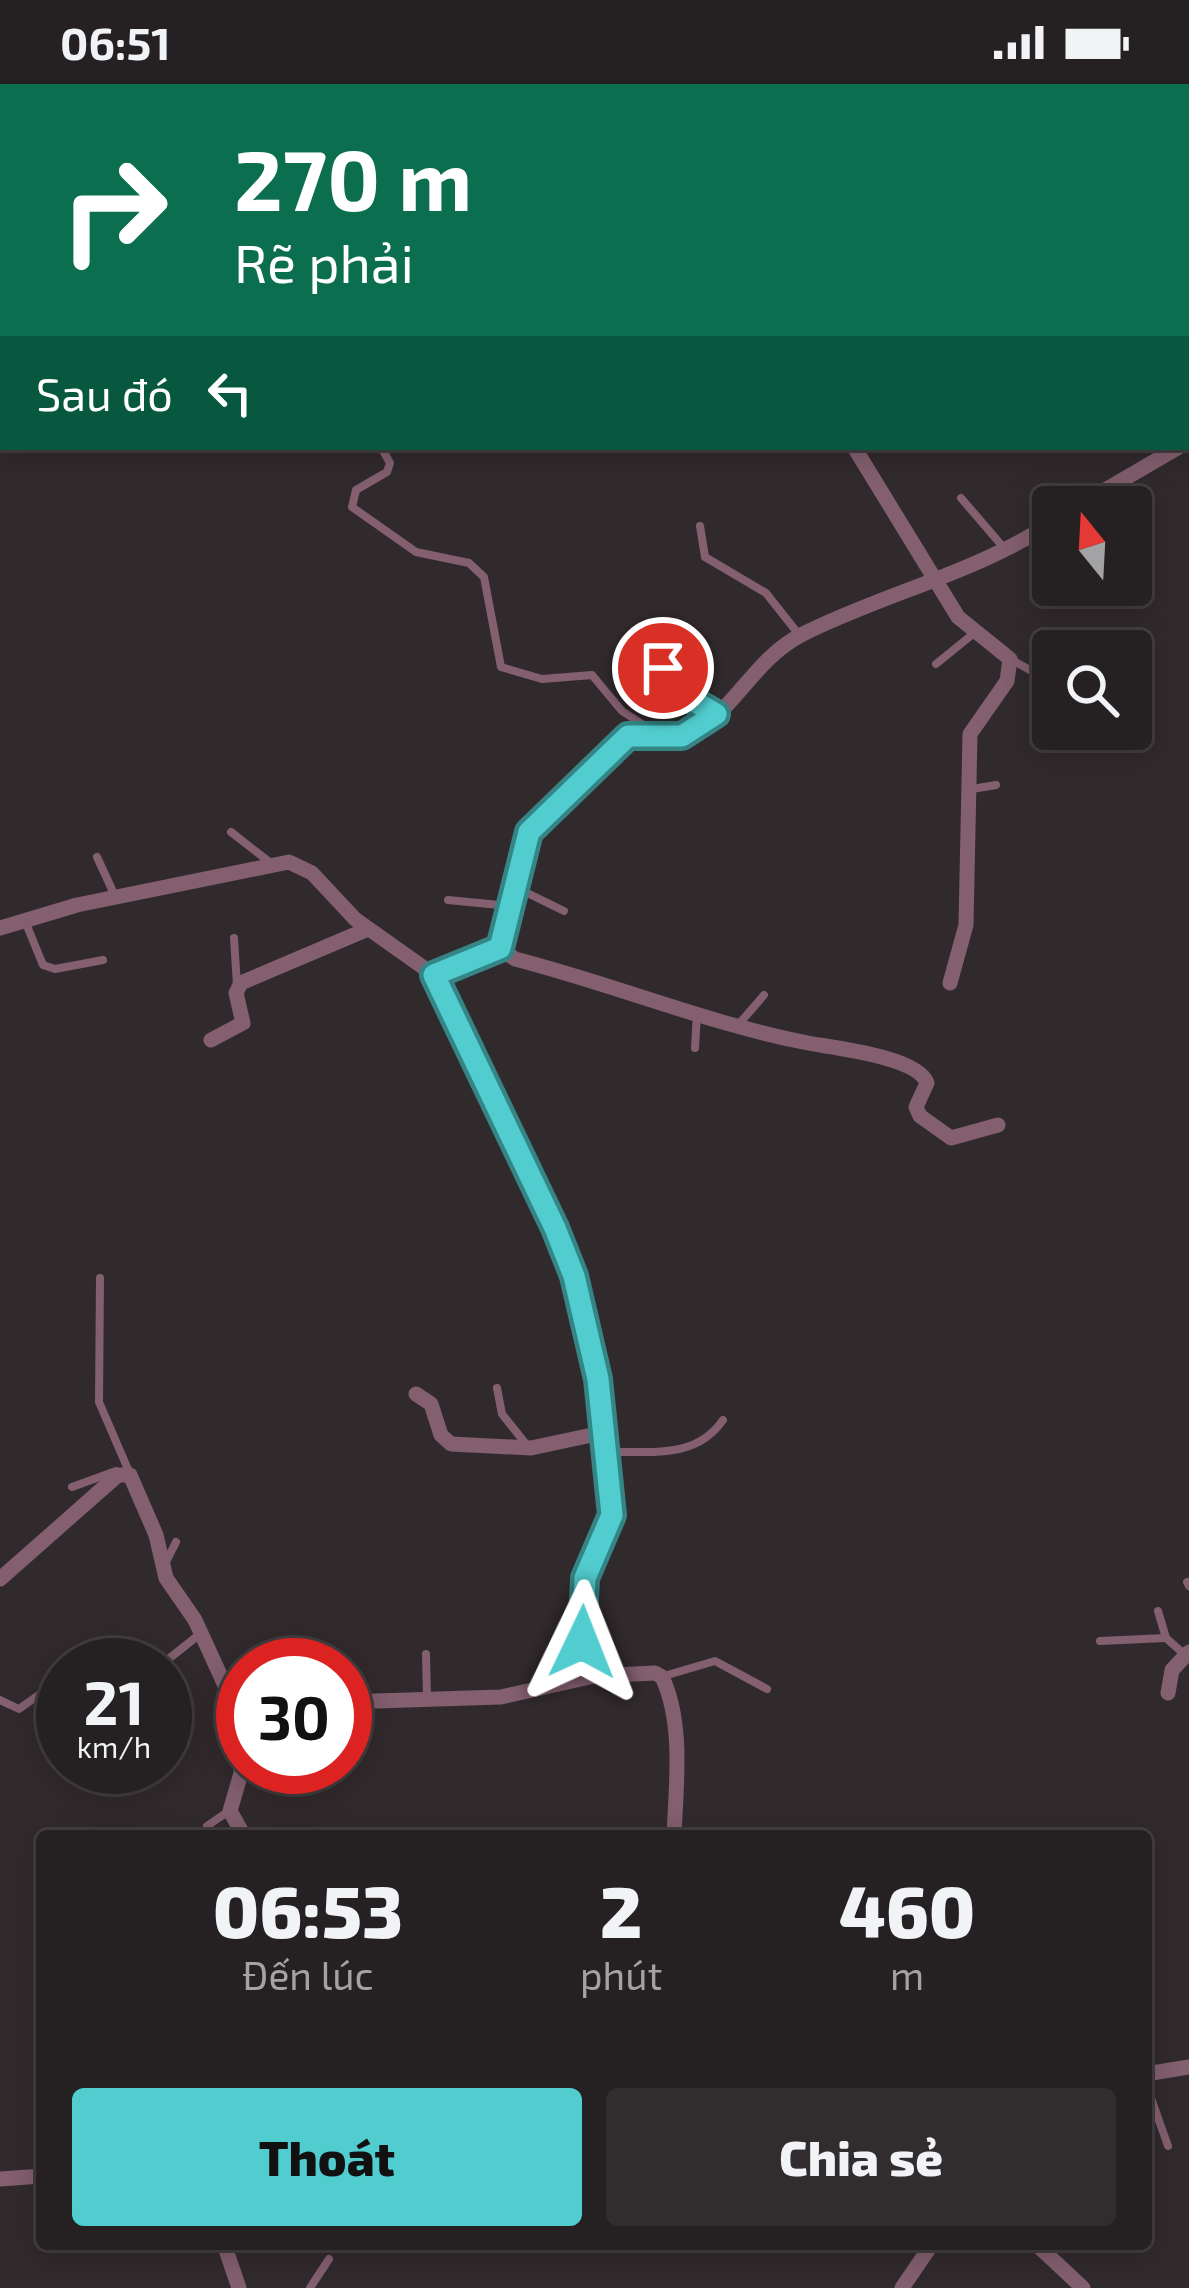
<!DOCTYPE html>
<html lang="vi">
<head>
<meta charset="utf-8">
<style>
	:root { --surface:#252022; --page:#312d2f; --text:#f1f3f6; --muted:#a3a3a5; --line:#423e40; --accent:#52cdcf }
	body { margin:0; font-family:"Exo 2",sans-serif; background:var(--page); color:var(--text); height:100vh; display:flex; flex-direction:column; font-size:45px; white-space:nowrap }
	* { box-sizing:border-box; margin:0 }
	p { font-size:39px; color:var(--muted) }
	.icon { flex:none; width:66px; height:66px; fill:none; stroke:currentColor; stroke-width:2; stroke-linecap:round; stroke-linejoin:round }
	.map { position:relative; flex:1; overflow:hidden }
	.sheet { position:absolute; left:36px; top:1746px; width:1116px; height:420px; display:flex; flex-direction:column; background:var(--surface); border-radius:12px; box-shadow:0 6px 30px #0003,0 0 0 3px var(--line) }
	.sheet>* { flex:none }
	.banner { position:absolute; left:0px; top:0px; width:1191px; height:366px; box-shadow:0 6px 30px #0003,0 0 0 3px var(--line); background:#0b6e4f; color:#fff; overflow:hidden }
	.needle { width:78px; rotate:342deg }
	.fabs { position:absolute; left:1032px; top:402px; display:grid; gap:24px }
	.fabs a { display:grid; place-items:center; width:120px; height:120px; border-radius:12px; background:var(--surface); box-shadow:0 6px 30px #0003,0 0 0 3px var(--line); font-size:60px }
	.speed { position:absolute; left:36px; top:1554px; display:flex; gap:24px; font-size:60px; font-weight:700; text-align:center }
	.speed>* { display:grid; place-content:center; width:156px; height:156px; border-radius:50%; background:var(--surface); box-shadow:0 6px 30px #0003,0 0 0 3px var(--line); line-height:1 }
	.speed small { font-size:30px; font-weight:400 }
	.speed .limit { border:18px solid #d22; background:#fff; color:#111 }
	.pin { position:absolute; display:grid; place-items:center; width:102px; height:102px; color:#fff; margin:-51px; border:6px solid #fff; border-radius:50%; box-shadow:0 3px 12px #0007 }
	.me { position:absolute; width:132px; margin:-66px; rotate:2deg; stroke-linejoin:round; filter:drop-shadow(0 0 9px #0008) }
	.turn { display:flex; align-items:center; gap:42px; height:252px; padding:0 36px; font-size:54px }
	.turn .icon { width:156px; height:156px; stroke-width:2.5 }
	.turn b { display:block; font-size:84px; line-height:102px }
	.then { display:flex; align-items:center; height:114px; padding:0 36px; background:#0003; gap:24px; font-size:45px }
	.eta { display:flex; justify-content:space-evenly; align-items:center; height:204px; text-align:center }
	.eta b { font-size:72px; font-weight:800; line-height:84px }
	.cta { display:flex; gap:24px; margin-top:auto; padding:24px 36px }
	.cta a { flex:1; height:138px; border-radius:12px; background:var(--accent); color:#111; font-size:48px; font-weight:800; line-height:138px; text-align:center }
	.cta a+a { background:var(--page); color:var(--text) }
	.status { display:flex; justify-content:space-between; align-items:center; height:84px; padding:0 60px; background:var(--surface); direction:ltr }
	.status svg { height:33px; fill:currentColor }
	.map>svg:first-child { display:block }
</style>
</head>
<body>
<div class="status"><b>06:51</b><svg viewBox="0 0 49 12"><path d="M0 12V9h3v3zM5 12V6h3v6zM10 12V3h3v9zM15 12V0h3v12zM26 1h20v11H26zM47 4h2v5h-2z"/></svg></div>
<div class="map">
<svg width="1189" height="2204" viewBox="0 0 1189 2204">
	<rect width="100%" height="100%" fill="#312a2d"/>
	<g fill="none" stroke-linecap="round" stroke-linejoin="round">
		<g stroke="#835f6f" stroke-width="8">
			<path d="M381,363L390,379L387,388L356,406L352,423L416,468L469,479L484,493L501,583L542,595L592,591L622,627L650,645"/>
			<path d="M961,414L1004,464"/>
			<path d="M700,442L705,473L766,509L800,552"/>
			<path d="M669,557L666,597L715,630"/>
			<path d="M1012,576L1053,599"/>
			<path d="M936,580L973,550"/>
			<path d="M966,706L996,701"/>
			<path d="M231,748L272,780"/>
			<path d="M97,773L115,812"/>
			<path d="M515,803L564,827"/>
			<path d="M448,816L510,822"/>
			<path d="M25,837L43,881L55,885L103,876"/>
			<path d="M234,854L237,902"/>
			<path d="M739,940L764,911"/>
			<path d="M695,964L697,929"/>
			<path d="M100,1194L99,1318L130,1390"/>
			<path d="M497,1304L502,1330L526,1360"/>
			<path d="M609,1368C653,1367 696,1375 723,1336"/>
			<path d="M72,1403L116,1387"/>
			<path d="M166,1478L176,1458"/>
			<path d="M1187,1498L1189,1502"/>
			<path d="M1158,1527L1166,1554L1184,1570"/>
			<path d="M1100,1557L1166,1554"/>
			<path d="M426,1570L427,1614"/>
			<path d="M161,1581L200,1550"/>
			<path d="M664,1592L715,1577L767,1605"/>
			<path d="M0,1616L19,1625L43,1608L63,1615"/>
			<path d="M207,1742L229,1727"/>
			<path d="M1146,2000L1168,2062"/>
			<path d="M310,2204L329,2175"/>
		</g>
		<g stroke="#835f6f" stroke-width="15">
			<path d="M1094,0L1096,3"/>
			<path d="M1188,205L1189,206"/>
			<path d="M854,363L958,533L1010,575L1007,597L970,650L966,841L950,899"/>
			<path d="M1076,423L1179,363"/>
			<path d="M0,844L77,821L289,778L312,789L355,835L434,891L500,864L529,748L628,652C652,644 676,660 700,645C739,618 757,574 801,551C882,510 976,489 1053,438"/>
			<path d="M500,864L515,875C613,900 709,940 808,959C835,964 918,973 927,999L916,1023L920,1032L951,1054L998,1041"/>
			<path d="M434,891C505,1041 589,1185 606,1353C609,1379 616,1409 611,1435C609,1450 599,1463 592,1477C575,1516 581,1554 594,1592"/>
			<path d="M211,956L243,939L236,909L241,899L368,845"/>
			<path d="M416,1310L431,1320L441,1351L451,1360L531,1364L606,1348"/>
			<path d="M0,1495L118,1391H130L156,1451L166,1494L195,1536L233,1619L243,1626"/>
			<path d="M1168,1609L1172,1586L1189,1568"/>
			<path d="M345,1618L501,1613L594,1592L655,1589L662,1593C684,1639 676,1702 674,1752"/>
			<path d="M241,1625V1689L230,1727L244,1752"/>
			<path d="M1146,1990L1189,1983"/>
			<path d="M0,2095L42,2092"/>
			<path d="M224,2160L239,2204"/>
			<path d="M1036,2160L1083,2204"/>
			<path d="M902,2204L932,2160"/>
		</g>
	</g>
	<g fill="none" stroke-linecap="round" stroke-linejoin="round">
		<g stroke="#358587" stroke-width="30">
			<path id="route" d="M582,1558L585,1494L612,1431L598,1295L574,1192L555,1144L434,891L500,864L529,748L628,652H682L716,630L673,605L663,584"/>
		</g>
		<use href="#route" stroke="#52cdcf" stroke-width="21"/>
	</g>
</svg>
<div class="fabs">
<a><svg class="needle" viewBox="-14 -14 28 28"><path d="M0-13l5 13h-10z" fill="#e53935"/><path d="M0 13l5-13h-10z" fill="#a3a3a5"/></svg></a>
<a><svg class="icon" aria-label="search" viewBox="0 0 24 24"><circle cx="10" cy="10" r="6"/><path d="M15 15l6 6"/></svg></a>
</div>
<div class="speed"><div>21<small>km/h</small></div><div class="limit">30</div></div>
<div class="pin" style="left:663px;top:584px;background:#d93025"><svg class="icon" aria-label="arrive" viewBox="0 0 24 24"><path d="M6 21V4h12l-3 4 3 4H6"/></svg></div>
<svg class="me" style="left:582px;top:1558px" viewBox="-20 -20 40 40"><path d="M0-17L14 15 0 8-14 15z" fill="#52cdcf" stroke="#fff" stroke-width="4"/></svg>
<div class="banner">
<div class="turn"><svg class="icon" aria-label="right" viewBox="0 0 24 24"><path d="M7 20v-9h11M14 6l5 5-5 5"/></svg><div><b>270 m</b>Rẽ phải</div></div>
<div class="then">Sau đó<svg class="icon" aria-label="left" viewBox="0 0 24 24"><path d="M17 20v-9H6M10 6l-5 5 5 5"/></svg></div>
</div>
<section class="sheet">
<div class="eta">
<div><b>06:53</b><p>Đến lúc</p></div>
<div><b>2</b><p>phút</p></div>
<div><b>460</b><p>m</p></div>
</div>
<div class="cta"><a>Thoát</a><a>Chia sẻ</a></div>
</section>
</div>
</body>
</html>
